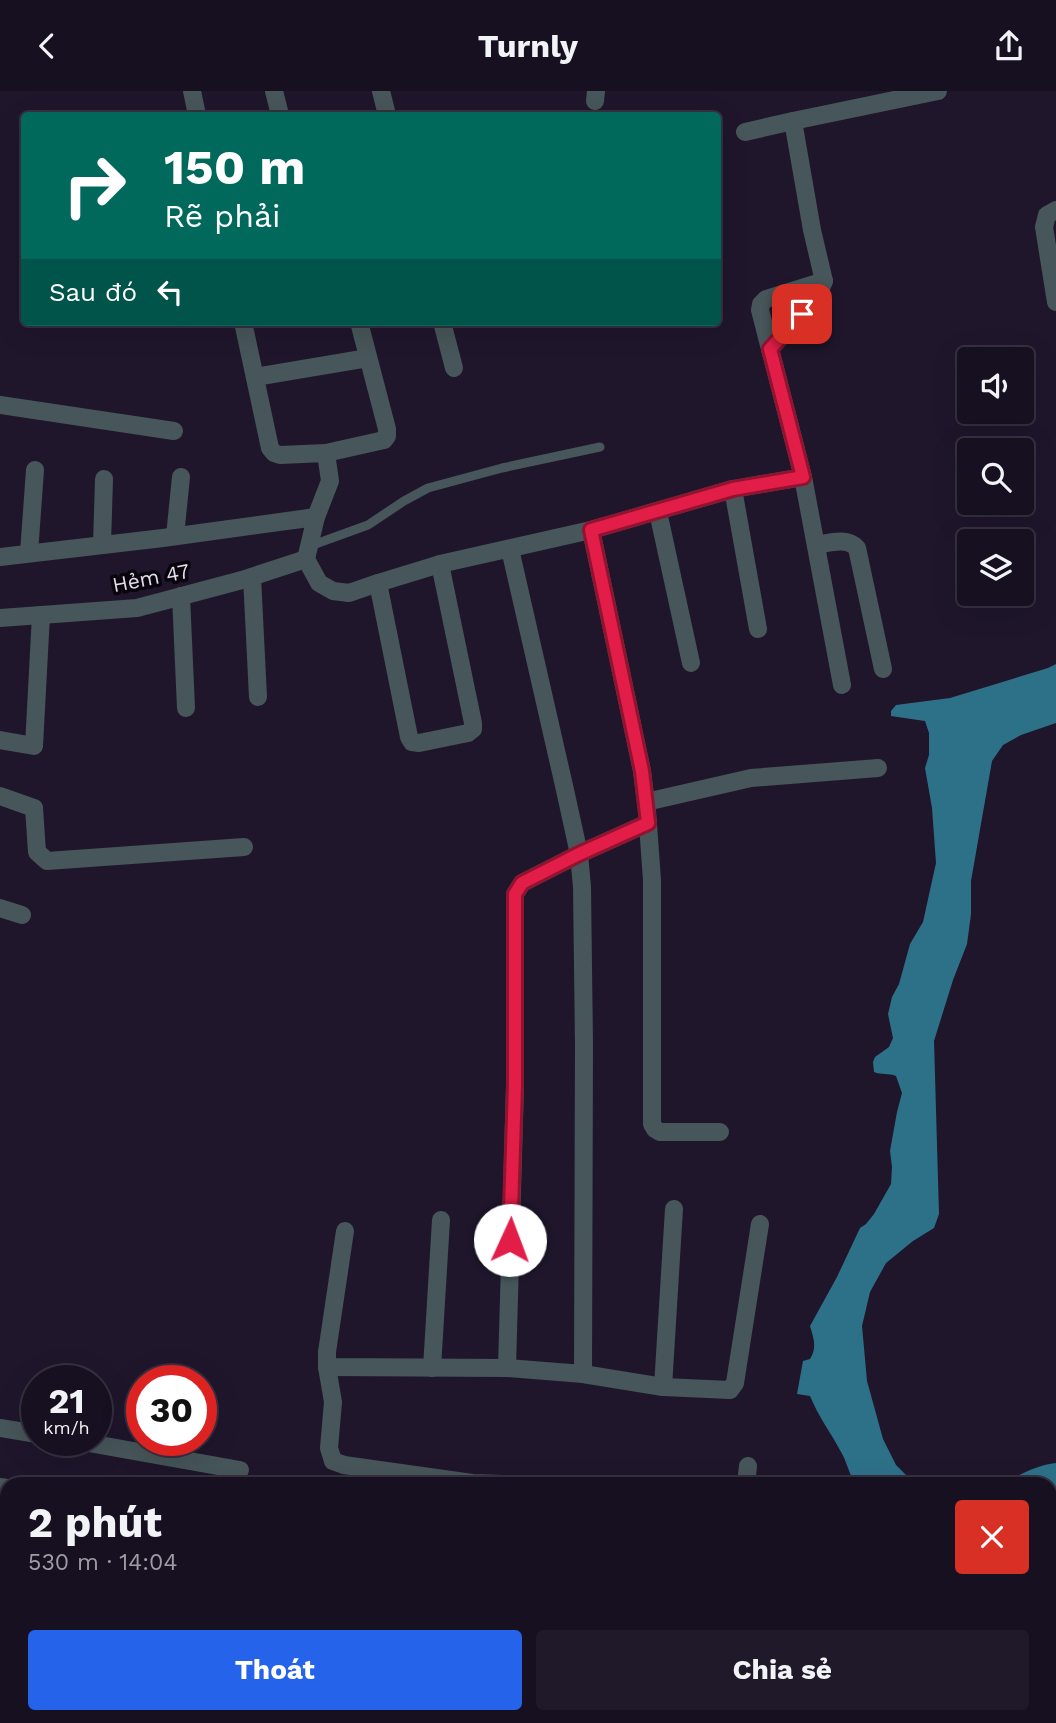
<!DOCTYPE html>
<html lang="vi">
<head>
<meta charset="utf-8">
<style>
	:root { --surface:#171021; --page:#20192a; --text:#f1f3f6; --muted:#9e9da5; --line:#36303f; --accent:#2563eb }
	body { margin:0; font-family:"Work Sans",sans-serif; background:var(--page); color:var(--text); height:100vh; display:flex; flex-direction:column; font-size:26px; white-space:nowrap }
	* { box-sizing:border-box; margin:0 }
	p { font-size:23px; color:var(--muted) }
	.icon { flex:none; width:38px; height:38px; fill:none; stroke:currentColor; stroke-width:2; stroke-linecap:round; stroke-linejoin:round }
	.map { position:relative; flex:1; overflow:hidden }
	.side { position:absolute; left:0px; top:1386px; width:1057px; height:247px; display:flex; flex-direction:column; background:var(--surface); border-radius:21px 21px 0 0; box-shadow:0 7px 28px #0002,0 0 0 2px var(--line) }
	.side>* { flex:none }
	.banner { position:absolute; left:21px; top:21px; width:700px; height:214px; border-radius:7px; box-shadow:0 7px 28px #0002,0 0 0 2px var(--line); background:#00695c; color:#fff; overflow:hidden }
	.buttons { position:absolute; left:957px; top:256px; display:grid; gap:14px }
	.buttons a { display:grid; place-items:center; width:77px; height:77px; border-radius:7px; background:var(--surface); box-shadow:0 7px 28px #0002,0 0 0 2px var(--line); font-size:35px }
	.speed { position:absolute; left:21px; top:1274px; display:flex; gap:14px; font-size:35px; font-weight:700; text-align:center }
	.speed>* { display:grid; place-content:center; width:91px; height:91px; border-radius:50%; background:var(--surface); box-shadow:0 7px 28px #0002,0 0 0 2px var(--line); line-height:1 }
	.speed small { font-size:18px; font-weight:400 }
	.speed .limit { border:10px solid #d22; background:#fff; color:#111 }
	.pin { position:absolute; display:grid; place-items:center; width:60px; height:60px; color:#fff; margin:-30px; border-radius:14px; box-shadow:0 4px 10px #0006 }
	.me { position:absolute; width:77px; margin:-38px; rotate:2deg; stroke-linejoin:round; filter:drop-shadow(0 0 5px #0008) }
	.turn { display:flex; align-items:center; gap:24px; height:147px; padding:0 28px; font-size:32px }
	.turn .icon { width:91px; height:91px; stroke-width:2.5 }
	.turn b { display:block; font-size:49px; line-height:60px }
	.then { display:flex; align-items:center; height:66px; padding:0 28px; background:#0003; gap:14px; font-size:26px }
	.round { display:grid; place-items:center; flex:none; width:74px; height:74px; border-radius:7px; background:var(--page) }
	.overview { display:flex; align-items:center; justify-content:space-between; height:119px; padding:0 28px }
	h1 { font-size:42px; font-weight:700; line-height:52px }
	.cta { display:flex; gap:14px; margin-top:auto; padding:14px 28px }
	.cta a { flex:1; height:80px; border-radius:7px; background:var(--accent); color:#fff; font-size:28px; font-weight:700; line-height:80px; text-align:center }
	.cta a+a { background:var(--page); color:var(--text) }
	header { display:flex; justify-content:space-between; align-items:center; height:91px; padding:0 28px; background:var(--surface); font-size:32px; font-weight:700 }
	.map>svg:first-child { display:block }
</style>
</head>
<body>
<header><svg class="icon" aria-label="back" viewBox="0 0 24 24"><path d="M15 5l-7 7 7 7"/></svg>Turnly<svg class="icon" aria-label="share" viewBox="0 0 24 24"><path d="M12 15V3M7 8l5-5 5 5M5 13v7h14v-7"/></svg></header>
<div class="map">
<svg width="1056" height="1632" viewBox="0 0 1056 1632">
	<rect width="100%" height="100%" fill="#1f162c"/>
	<g fill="#2d7189">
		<path d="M1056,573V632L1021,644L1003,654L992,670L971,790V823L967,853L953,889L934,950L939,1123L934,1137L913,1150L886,1172L870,1201L862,1235L867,1290L883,1348L896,1374L915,1393H855C849,1383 847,1371 841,1361C831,1342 818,1325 810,1305L797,1303L803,1270L810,1268C817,1257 814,1248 810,1235L837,1186L860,1137L866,1133L874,1123L891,1093L892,1076L890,1060L897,1021L902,1002L896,985C889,982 881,984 874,981L873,971L875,966L889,956L893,947L888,923L892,906L899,893L910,853L923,831L936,772L932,717L925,677L929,664V642L925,630L891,625V620L896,614L950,607L1048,577Z"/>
		<path d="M1056,1372V1450L1050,1452V1393H1002C1019,1384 1037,1374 1056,1372Z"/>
		<path d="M1056,1547V1632H1029L1030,1626H1050V1562Z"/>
	</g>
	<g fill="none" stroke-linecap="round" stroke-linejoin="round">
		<path stroke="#47565a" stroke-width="9" d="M310,455L368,434L404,410L428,397L502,377L600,356"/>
		<g stroke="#47565a" stroke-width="18">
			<path d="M192,0L197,24"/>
			<path d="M274,0L280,24"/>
			<path d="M381,0L387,24"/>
			<path d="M595,10L596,0"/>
			<path d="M745,41L793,30"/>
			<path d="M1056,119L1047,124L1044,136L1056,211"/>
			<path d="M243,231L270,357L274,362L280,364L326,362L330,390L316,426L306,468L319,492L333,500L349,502L378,492L440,473L591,439L733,398L803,386"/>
			<path d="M442,231L454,277"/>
			<path d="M770,258L818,205L824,190"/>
			<path d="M255,286L368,267"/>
			<path d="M0,314L174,340"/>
			<path d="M326,362L384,349L387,345V338L359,231"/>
			<path d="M733,398L758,538"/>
			<path d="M658,421L691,572"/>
			<path d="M591,439L642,680L647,720L652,789V1033L655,1038L660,1041H720"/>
			<path d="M175,445L181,386"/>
			<path d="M102,454L104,388"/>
			<path d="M816,454C830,452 846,446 857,457L883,578"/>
			<path d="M29,462L35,379"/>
			<path d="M0,466L163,447L316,426"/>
			<path d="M252,486L258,606"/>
			<path d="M378,492L409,646L412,651L419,652L468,642L473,638V632L440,473"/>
			<path d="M181,505L186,617"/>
			<path d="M0,527L137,517L242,489L306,468"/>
			<path d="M842,594L803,386L760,219L761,213L766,208L824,190L812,139L793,30L938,0"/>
			<path d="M0,649L34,655L41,524"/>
			<path d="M0,705L34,717L37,761L47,770L244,756"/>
			<path d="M646,711L751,687L878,677"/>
			<path d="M0,817L22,824"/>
			<path d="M345,1140L327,1261V1276L507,1277L583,1283L584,954L582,796L579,763L565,699L510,458"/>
			<path d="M327,1276L333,1311L329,1357L333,1370L344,1374L472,1392L503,1393"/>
			<path d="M432,1277L441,1129"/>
			<path d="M507,1277L515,995V803L522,792L579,763L648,732"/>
			<path d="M583,1283L663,1296L730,1299L735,1292L760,1133"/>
			<path d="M663,1296L674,1118"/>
			<path d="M0,1337L37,1343"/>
			<path d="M72,1349L240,1379"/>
			<path d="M746,1393L748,1375"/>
			<path d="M0,1396L7,1397"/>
			<path d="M1050,1494L1056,1496"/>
			<path d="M0,1598L7,1599"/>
			<path d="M93,1626L94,1632"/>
			<path d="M192,1626L237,1632"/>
			<path d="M565,1632L566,1626"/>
			<path d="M711,1632V1626"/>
			<path d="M828,1632L829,1626"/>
			<path d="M878,1632L879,1626"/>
			<path d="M1004,1632L1005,1626"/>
		</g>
	</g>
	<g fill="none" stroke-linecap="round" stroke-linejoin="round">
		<g stroke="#92132f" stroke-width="18">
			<path id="route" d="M510,1149L515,995V803L522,792L579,763L648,732L642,680L591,439L733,398L803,386L770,258L802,223"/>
		</g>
		<use href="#route" stroke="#e11d48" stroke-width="12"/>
	</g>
	<g text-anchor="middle" stroke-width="7" stroke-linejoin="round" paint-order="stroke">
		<g font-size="21" fill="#e2dceb" stroke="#08050d">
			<text transform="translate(151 487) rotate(-11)" y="7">Hẻm 47</text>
		</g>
	</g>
</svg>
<div class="buttons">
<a><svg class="icon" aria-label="sound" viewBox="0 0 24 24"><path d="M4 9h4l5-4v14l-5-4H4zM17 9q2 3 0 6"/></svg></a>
<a><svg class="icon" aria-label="search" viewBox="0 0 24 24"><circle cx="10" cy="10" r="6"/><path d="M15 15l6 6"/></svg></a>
<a><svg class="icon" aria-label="layers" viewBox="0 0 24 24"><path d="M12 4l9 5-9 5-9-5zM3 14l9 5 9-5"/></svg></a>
</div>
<div class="speed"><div>21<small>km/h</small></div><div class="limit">30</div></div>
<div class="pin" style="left:802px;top:223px;background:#d93025"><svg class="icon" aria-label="arrive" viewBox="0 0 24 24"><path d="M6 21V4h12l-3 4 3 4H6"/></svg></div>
<svg class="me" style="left:510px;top:1149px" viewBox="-20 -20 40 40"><circle r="19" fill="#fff"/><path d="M0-13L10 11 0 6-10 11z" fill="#e11d48"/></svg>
<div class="banner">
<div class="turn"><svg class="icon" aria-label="right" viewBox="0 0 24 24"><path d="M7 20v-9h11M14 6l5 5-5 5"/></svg><div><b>150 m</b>Rẽ phải</div></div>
<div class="then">Sau đó<svg class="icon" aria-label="left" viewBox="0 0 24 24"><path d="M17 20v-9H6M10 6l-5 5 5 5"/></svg></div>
</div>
<section class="side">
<div class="overview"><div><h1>2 phút</h1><p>530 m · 14:04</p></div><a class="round" style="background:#d93025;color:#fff"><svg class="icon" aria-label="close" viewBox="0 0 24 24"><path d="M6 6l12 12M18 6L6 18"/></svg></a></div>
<div class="cta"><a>Thoát</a><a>Chia sẻ</a></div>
</section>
</div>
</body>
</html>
